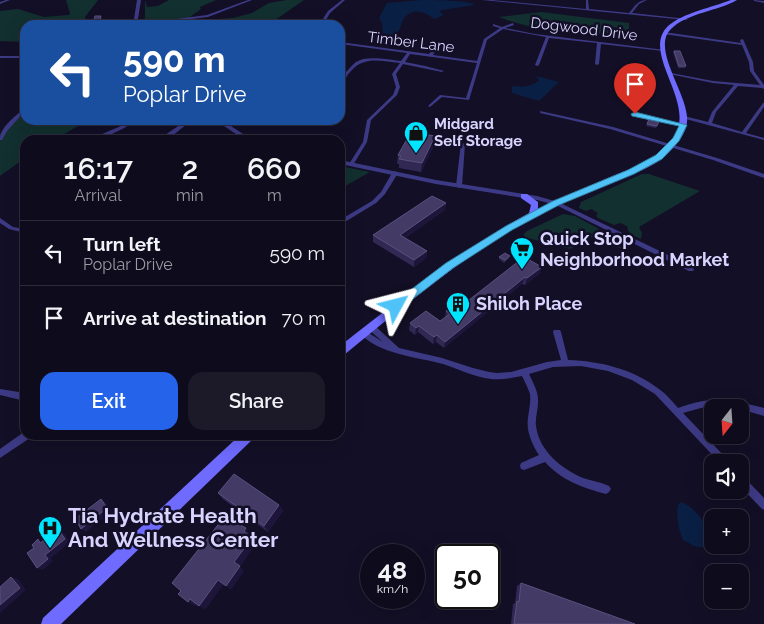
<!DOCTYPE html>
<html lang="en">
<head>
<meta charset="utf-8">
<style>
	:root { --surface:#0e0b1c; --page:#1c1929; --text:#f1f3f6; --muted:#9b9ba3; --line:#2e2b3b; --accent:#2563eb }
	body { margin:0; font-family:Raleway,sans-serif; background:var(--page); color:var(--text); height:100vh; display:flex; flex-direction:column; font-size:19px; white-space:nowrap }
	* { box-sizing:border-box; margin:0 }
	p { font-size:16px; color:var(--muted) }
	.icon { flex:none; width:28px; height:28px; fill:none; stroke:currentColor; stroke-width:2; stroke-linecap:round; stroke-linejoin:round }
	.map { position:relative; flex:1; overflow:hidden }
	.sheet { position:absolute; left:20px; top:135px; width:325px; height:305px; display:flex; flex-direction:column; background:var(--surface); border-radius:15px; box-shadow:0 5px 20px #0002,0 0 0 1px var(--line) }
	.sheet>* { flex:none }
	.hud { position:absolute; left:20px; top:20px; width:325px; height:105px; border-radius:15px; box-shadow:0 5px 20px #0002,0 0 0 1px var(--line); background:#1a4fa0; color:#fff; overflow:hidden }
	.needle { width:32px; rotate:197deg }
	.controls { position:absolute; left:704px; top:399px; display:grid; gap:10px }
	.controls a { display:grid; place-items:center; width:45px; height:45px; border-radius:10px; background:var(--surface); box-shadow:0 5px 20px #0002,0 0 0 1px var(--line); font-size:25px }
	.speed { position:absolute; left:360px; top:544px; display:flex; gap:10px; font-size:25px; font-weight:700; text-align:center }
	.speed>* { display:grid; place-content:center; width:65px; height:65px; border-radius:50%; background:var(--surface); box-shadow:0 5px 20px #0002,0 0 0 1px var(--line); line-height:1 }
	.speed small { font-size:12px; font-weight:400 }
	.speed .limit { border:2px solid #111; border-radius:8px; background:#fff; color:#111 }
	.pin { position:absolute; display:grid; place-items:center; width:42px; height:42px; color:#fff; margin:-51px -21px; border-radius:50% 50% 50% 0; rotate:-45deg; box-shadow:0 0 5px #0007 }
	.pin .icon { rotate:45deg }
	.me { position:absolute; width:55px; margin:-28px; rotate:52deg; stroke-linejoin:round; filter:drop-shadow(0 0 4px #0008) }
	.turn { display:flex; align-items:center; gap:18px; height:105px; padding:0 20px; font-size:22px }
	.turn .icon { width:65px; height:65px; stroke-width:2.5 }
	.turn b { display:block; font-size:35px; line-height:42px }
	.eta { display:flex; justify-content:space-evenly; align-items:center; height:85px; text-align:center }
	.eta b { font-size:30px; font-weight:600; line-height:35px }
	.primary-button { display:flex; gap:10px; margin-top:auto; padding:10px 20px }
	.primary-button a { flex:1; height:58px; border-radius:15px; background:var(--accent); color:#fff; font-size:20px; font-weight:600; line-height:58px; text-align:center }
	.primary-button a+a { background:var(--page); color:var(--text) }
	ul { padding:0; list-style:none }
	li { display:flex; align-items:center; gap:15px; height:65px; padding:0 20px; border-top:1px solid var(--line) }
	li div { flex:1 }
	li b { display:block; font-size:19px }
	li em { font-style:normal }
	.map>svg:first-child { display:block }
</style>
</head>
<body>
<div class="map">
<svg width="764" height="624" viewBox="0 0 764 624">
	<rect width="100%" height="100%" fill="#130f26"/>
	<g fill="#12302f">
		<path d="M66,0H98L85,17L87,25H25V42L0,41V11L18,9L44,17L68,15L70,14Z"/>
		<path d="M145,0L147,7L158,6L169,0H216L200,7L201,9L186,20L187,21L233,18L252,13L269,3L286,0H304L268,25H145Z"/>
		<path d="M541,12L629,23V32C587,36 539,33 499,17Z"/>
		<path d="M25,110V120H88L54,140H25V158L0,176V134L6,125Z"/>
		<path d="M340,166L370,172L340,189Z"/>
		<path d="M642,174H649L700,191L639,227L642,233L641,239L630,234L627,228L628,227L621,223L614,225L598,218L596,216L598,213L591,209L586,211L579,208L581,202Z"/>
		<path d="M563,214L575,216L603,231L570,249L528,238L523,235L527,231Z"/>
		<path d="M615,236L634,245L619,248L604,245L609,242L606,240Z"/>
	</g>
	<g fill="#0a1f44">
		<path d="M421,0C434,0 467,0 475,5L442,10L440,12L444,15L434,19C425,12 414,7 404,18C401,23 401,29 397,34L388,36L383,34L382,23L379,18L387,3Z"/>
		<path d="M536,76L559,82L539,101L512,93V86C521,87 532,87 539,80Z"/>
		<path d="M681,502C695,506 718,535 706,548L694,546L683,540C678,529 676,516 678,505Z"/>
	</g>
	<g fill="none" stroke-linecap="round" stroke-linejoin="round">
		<g fill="#3d3a85" fill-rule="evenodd">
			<path d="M6,0H10L0,4V2Z"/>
			<path d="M248,0H252L208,17L141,25L139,24L207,15Z"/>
			<path d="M342,0H345L330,13L323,25H319L328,11Z"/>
			<path d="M482,0H492L586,9V0H588L589,9L629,13C635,6 638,0 647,0L639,4L632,13L688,19L686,20Z"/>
			<path d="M754,0L764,1V3L754,1Z"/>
			<path d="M513,23L514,25L505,28L535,34L665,50L663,51L601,44L599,64L597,65L595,64L597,43L549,38L539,65L537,66L535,65L546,37L503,29L487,40L469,100L442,97L430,107L428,106L429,105L440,95L466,98L477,63L410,54L405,62L425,66L444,71L442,72L403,64L396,74L400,87L397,95L371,120L367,142L353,165H349V164L363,142L367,120L393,95L396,87L392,74L400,63C381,61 364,56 351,71C347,75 346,77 345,82L342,81V77C346,72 351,66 356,62C367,55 389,60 401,61L407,53L340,44V42L429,54L439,41L441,42L433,55L477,61L484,39L500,28L493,26V24L502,27Z"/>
			<path d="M664,32L741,43L740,40L743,39L753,62L754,71L764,85V89L762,88L738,86L716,112L712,123L742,132L763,103H764V107L746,133L764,138V140L682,118V117L684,116L708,122L712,112L734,85L713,83L669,74L671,73L713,81L760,85L750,71L749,62L742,45L663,34Z"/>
			<rect x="0" y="56" width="25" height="2"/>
			<path d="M24,108H25V111L7,131L2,140H0C0,127 15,117 24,108Z"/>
			<path d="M540,111L613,127L717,158L764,174V178L713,160L610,129L540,113Z"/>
			<path d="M633,113L683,124L685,125L683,126L635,115H633Z"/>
			<path d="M131,120H136C125,129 102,140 88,140L121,126Z"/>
			<path d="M187,120H192L172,136L184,140H177L169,138L166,140H161L165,135Z"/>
			<path d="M461,143L465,144L462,186L459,188L456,186Z"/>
			<path d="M395,171L398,173L385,194L376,203L340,225V220L372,201L381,192L392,173Z"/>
			<path d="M556,201L693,267L694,269L693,271H689L554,204V202Z"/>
			<path d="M0,218L13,227L25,229V233L9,229L0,223Z"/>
			<path d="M371,324L374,325L399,348L442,358L473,368L489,372L497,373L511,372L547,362L561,360L553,332L554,330H560L561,332L568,360C600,361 633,369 659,389C666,394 672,401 678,408C714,395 729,399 764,408V416L740,409V408L711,406L701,408L683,413L727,459L728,462H719L655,394L632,380L608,371L581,366L553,367L529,374C533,383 539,392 538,403C538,410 535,418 536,426C539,451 562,469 583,478C592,481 601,482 609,486L611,489L609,492L606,494C583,488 561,480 545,462L524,470L521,469L520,466L521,463L539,455C532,444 526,431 528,418C529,410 531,402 530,394C528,388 525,382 522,376C511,378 502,380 491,379C474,377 459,369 443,364C418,357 377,354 360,333L361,331L364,330L383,342L368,329L367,327L368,325Z"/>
			<path d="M0,389L25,393V401L0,395Z"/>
			<path d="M24,432H25V435H31L30,438L0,458V449Z"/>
			<path d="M740,474L743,476L764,498V510L761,508L740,486Z"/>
		</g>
		<g fill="#3d3a85" fill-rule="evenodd">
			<path d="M137,0H141L137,25H133Z"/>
			<path d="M215,120H222L252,140H245Z"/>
			<path d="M340,160L436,180L537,196L558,202L559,203L556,205L537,200L436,184L340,164Z"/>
		</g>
		<g fill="#6f6bff" fill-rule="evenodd">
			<path d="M731,0H737C718,11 687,13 671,29C650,49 690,96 687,122C686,134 676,146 667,154C653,168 632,174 614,181C588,192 562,202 537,215C467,253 405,305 344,355L340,356V346C401,298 461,251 529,213L531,205L521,198V194H527L538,202V209C561,198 584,188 608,178C632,168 659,160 674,137C697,102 640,53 668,26C683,13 713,7 731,0Z"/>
			<path d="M240,435H255L253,439L61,624H41L43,618Z"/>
		</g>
	</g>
	<g fill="#312854">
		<path d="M674,51L686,66L685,68H678L673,52Z"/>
		<path d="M649,119L659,121L656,128L646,126Z"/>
		<path d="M435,136L434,145L421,172L399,168V164H397L398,155Z"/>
		<path d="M446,203L445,210L405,238L427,251L426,258L414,267L373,242V235Z"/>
		<path d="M499,257L509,258L504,263L499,259Z"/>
		<path d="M542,267L539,274L525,285L522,284L444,348L436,342L433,344L418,332L415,335L409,330L410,323L440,321L445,318L446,311H455Z"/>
		<path d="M218,493L279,505L283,511L268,532L223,499Z"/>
		<path d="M521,583L635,624H511L513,604L515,603L517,586Z"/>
	</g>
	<g fill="#1d163a">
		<path d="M101,16L104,21L102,25H93V23Z"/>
		<path d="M435,136L434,145L421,172L422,163Z"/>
		<path d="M446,203L445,210L400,242V235Z"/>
		<path d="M427,251L426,258L414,267V260Z"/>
		<path d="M542,267L539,274L525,285L527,278Z"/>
		<path d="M525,277L522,284L444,348L445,342Z"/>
		<path d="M419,326L418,332L415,335L416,328Z"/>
		<path d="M437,335L436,342L433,344L434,337Z"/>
		<path d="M101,499L105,502L112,511L86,532L81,529Z"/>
		<path d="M279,505L283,511L268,532L264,526Z"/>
		<path d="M246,528L250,534L248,537L244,531Z"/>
		<path d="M58,529L63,532L70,542L51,558L53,561L43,570L37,568L45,555Z"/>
		<path d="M252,538L256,543L240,567L244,571L231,590L226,586L234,562Z"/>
		<path d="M11,577L18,579L26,590L0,613V605Z"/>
		<path d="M218,580L224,584L205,610L199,606Z"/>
		<path d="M190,599L197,603L194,606L188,602Z"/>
	</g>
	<g fill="#433a66" stroke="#5a527e">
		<path d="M95,16H101L99,23H93Z"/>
		<path d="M674,51H680L686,66H679Z"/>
		<path d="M649,119L659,121L657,126L647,124Z"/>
		<path d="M411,132L435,136L422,163L399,159L401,156L398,155Z"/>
		<path d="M432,196L446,203L400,235L427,251L414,260L373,235Z"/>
		<path d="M505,253L510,256L505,260L499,257Z"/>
		<path d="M524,257L542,267L527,278L525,277L445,342L437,335L434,337L419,326L416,328L410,323L426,311L440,321L450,314L446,311L450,308L455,311Z"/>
		<path d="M234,474L279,505L264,526L218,493Z"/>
		<path d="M101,499L107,508L81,529L75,519Z"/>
		<path d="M225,516L246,528L244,531L252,538L234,562L240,566L226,586L218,580L199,606L190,599L188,602L178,594L181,591L172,583Z"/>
		<path d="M58,529L65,539L45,555L48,559L37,568L27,553L34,548L32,545L38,539L40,543Z"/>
		<path d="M11,577L20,588L0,605V587Z"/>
		<path d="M521,583L635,624H514L517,601L519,602Z"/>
	</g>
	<path fill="#4fc3f7" stroke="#337fa1" d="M635,112L687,125L679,141L662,159L634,174L559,205L512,230L453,268L400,309H392L390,306L392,304L446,263L506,226L553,201L628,170L656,155L673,138L679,126L632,116L631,114Z"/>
	<defs>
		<g id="shop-pin" transform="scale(1.25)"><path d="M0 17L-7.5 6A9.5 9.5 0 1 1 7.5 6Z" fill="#00e5ff" stroke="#130f26"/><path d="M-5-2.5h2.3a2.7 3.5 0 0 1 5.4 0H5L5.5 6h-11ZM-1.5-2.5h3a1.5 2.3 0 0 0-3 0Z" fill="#111"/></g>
		<g id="supermarket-pin" transform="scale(1.25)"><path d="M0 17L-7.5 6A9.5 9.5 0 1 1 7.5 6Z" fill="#00e5ff" stroke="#130f26"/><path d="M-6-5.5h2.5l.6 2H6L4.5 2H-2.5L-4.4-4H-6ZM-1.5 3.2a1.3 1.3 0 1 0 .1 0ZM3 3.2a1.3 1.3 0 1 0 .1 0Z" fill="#111"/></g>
		<g id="building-pin" transform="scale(1.25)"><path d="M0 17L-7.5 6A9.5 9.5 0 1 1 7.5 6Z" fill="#00e5ff" stroke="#130f26"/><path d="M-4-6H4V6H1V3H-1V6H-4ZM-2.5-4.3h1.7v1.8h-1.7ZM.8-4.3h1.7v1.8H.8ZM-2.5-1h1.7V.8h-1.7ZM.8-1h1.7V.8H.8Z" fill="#111"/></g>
		<g id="hospital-pin" transform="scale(1.25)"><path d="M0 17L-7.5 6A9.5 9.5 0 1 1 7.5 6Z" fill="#00e5ff" stroke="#130f26"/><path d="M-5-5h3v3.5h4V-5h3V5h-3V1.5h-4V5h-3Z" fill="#111"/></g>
	</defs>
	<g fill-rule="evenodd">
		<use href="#shop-pin" x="416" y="133"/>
		<use href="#supermarket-pin" x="522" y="249"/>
		<use href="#building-pin" x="458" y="304"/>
		<use href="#hospital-pin" x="50" y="528"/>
	</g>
	<g text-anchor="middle" stroke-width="5" stroke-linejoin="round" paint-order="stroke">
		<g font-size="15" fill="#d9d4ff" stroke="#130f26">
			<text transform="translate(584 29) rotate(7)" y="5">Dogwood Drive</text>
			<text transform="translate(411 42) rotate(7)" y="5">Timber Lane</text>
		</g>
		<g font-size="15" font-weight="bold" fill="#d9d4ff" stroke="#130f26" text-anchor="start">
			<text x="434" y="129">Midgard<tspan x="434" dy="17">Self Storage</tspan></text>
		</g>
		<g font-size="18" font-weight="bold" fill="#d9d4ff" stroke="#130f26" text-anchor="start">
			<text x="540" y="245">Quick Stop<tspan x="540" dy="21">Neighborhood Market</tspan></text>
			<text x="476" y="310">Shiloh Place</text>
		</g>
		<g font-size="21" font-weight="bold" fill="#d9d4ff" stroke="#130f26" text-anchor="start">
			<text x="68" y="523">Tia Hydrate Health<tspan x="68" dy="24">And Wellness Center</tspan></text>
		</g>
	</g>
</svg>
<div class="controls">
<a><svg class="needle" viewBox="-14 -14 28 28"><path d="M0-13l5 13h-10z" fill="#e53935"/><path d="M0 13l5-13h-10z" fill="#9b9ba3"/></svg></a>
<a><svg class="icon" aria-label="sound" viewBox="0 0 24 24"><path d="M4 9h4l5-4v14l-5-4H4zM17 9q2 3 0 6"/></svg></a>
<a>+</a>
<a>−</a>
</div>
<div class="speed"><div>48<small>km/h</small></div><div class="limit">50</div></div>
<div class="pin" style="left:635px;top:114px;background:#d93025"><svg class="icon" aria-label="arrive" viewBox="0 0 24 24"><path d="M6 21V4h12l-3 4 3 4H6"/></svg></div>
<svg class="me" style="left:396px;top:306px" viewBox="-20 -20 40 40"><path d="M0-17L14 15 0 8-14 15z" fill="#4fc3f7" stroke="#fff" stroke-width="4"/></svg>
<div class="hud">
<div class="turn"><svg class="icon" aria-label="left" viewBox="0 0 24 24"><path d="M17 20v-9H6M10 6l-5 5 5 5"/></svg><div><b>590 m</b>Poplar Drive</div></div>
</div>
<section class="sheet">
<div class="eta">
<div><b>16:17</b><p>Arrival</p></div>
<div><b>2</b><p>min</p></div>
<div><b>660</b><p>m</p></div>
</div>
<ul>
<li><svg class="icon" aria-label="left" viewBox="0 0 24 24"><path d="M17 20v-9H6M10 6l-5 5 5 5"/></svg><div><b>Turn left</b><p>Poplar Drive</p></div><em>590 m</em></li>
<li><svg class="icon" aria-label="arrive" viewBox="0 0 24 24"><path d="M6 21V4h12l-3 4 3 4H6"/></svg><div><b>Arrive at destination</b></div><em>70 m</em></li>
</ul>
<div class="primary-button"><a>Exit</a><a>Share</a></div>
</section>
</div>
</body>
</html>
